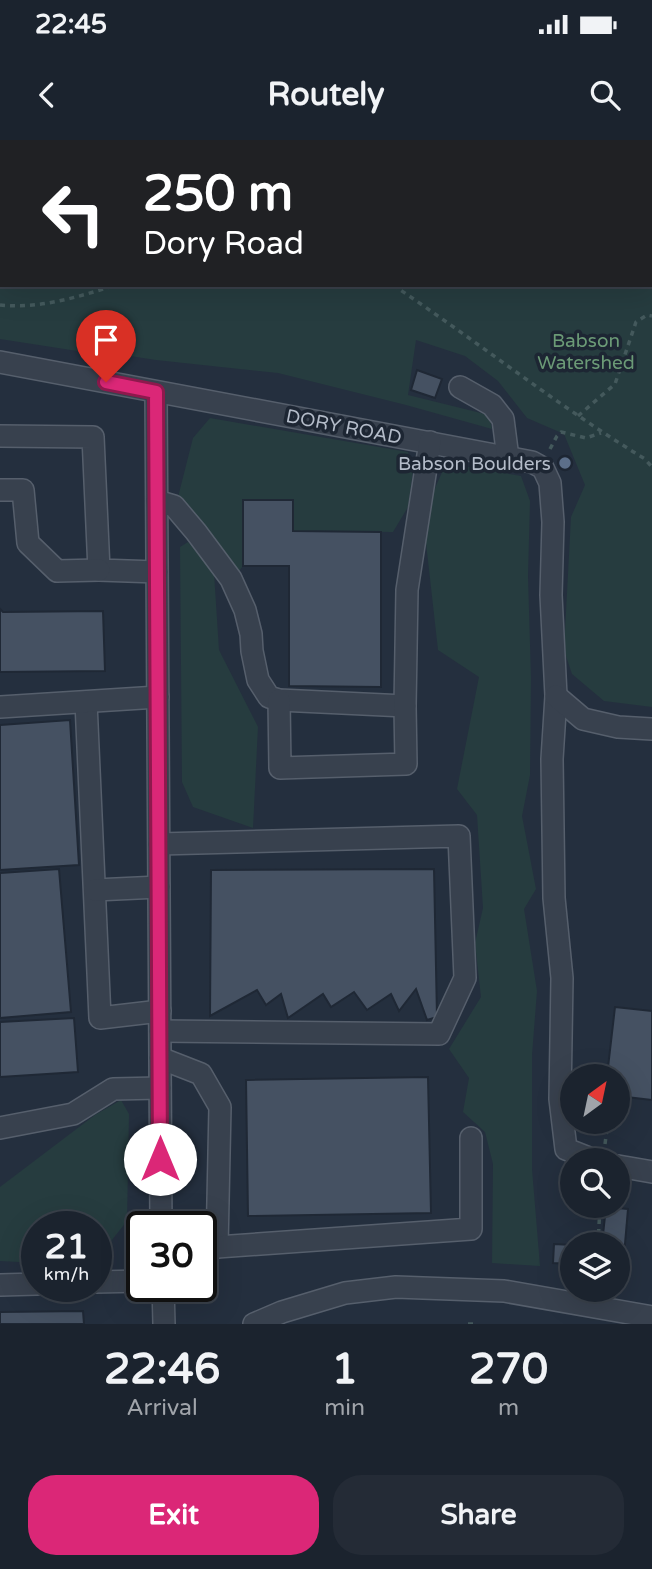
<!DOCTYPE html>
<html lang="en">
<head>
<meta charset="utf-8">
<style>
	:root { --surface:#1b232e; --page:#242b36; --text:#f1f3f6; --muted:#a0a4aa; --line:#39404a; --accent:#db2777 }
	body { margin:0; font-family:"Varela Round",sans-serif; background:var(--page); color:var(--text); height:100vh; display:flex; flex-direction:column; font-size:26px; white-space:nowrap }
	* { box-sizing:border-box; margin:0 }
	p { font-size:23px; color:var(--muted) }
	.icon { flex:none; width:38px; height:38px; fill:none; stroke:currentColor; stroke-width:2; stroke-linecap:round; stroke-linejoin:round }
	.map { position:relative; height:1184px; overflow:hidden }
	.side { display:flex; flex-direction:column; background:var(--surface); flex:1 }
	.side>* { flex:none }
	.hud { position:absolute; left:0px; top:0px; width:653px; height:147px; box-shadow:0 7px 28px #0002,0 0 0 2px var(--line); background:#202124; color:#fff; overflow:hidden }
	.needle { width:46px; rotate:33deg }
	.fabs { position:absolute; left:560px; top:924px; display:grid; gap:14px }
	.fabs a { display:grid; place-items:center; width:70px; height:70px; border-radius:50%; background:var(--surface); box-shadow:0 7px 28px #0002,0 0 0 2px var(--line); font-size:35px }
	.speed { position:absolute; left:21px; top:1071px; display:flex; gap:14px; font-size:35px; font-weight:700; text-align:center }
	.speed>* { display:grid; place-content:center; width:91px; height:91px; border-radius:50%; background:var(--surface); box-shadow:0 7px 28px #0002,0 0 0 2px var(--line); line-height:1 }
	.speed small { font-size:18px; font-weight:400 }
	.speed .limit { border:4px solid #111; border-radius:10px; background:#fff; color:#111 }
	.pin { position:absolute; display:grid; place-items:center; width:60px; height:60px; color:#fff; margin:-72px -30px; border-radius:50% 50% 50% 0; rotate:-45deg; box-shadow:0 0 7px #0007 }
	.pin .icon { rotate:45deg }
	.me { position:absolute; width:77px; margin:-38px; rotate:0deg; stroke-linejoin:round; filter:drop-shadow(0 0 5px #0008) }
	.turn { display:flex; align-items:center; gap:24px; height:147px; padding:0 28px; font-size:32px }
	.turn .icon { width:91px; height:91px; stroke-width:2.5 }
	.turn b { display:block; font-size:49px; line-height:60px }
	.eta { display:flex; justify-content:space-evenly; align-items:center; height:119px; text-align:center }
	.eta b { font-size:42px; font-weight:700; line-height:49px }
	.cta { display:flex; gap:14px; margin-top:auto; padding:14px 28px }
	.cta a { flex:1; height:80px; border-radius:28px; background:var(--accent); color:#fff; font-size:28px; font-weight:700; line-height:80px; text-align:center }
	.cta a+a { background:var(--page); color:var(--text) }
	.status { display:flex; justify-content:space-between; align-items:center; height:49px; padding:0 35px; background:var(--surface); direction:ltr }
	.status svg { height:19px; fill:currentColor }
	header { display:flex; justify-content:space-between; align-items:center; height:91px; padding:0 28px; background:var(--surface); font-size:32px; font-weight:700 }
	.map>svg:first-child { display:block }
</style>
</head>
<body>
<div class="status"><b>22:45</b><svg viewBox="0 0 49 12"><path d="M0 12V9h3v3zM5 12V6h3v6zM10 12V3h3v9zM15 12V0h3v12zM26 1h20v11H26zM47 4h2v5h-2z"/></svg></div>
<header><svg class="icon" aria-label="back" viewBox="0 0 24 24"><path d="M15 5l-7 7 7 7"/></svg>Routely<svg class="icon" aria-label="search" viewBox="0 0 24 24"><circle cx="10" cy="10" r="6"/><path d="M15 15l6 6"/></svg></header>
<div class="map">
<svg width="652" height="1184" viewBox="0 0 652 1184">
	<rect width="100%" height="100%" fill="#242f3e"/>
	<g fill="#263c3f" fill-rule="evenodd">
		<path d="M0,0H652V567L604,561L572,534L564,510L571,377L585,345L564,294L527,278L498,241L465,216L416,200L408,255L489,275L492,289L406,265L278,233L156,220L130,216L129,219L0,199ZM2,2H651V145H2Z"/>
		<path d="M210,278L408,312L413,331L408,367L393,392L293,391V360H244L243,426L239,431L178,357L193,298Z"/>
		<path d="M446,323L521,336L530,361L528,436L531,538L530,635L522,676L536,749L524,769L537,851L532,915V1029L540,1126L492,1123L493,1024L485,992L463,972L469,938L449,909L481,857L475,803L483,768L477,675L457,649L479,537L438,510L423,376Z"/>
		<path d="M188,402L214,433L219,510L258,587L253,688L193,667L182,642L180,407Z"/>
		<path d="M121,960L129,974L127,1081L96,1120V1087H37V1123L0,1121V1047L95,975Z"/>
	</g>
	<g fill="#455162" stroke="#1f2835" stroke-width="2">
		<path d="M417,230L442,239L435,258L411,250Z"/>
		<path d="M243,360H293V391L381,392V547L289,546V426H243Z"/>
		<path d="M0,469L3,472L103,471L105,531L0,532Z"/>
		<path d="M70,580L79,725L0,730V585Z"/>
		<path d="M59,729L71,872L0,878V733Z"/>
		<path d="M434,729L437,877L427,880L416,849L399,871L391,854L367,870L354,852L331,867L323,854L288,878L281,854L266,865L257,850L210,876L211,730Z"/>
		<path d="M615,867L652,871V960L618,956V936H607Z"/>
		<path d="M74,878L78,932L0,937V882Z"/>
		<path d="M428,937L431,1073L248,1076L246,940Z"/>
		<path d="M606,1067L628,1069L623,1127H618V1104H602Z"/>
		<path d="M554,1104L572,1105V1124L553,1123Z"/>
		<path d="M83,1171L84,1184H0V1172Z"/>
	</g>
	<g fill="none" stroke-linecap="round" stroke-linejoin="round">
		<g stroke="#565f6c" stroke-width="24">
			<g id="minor">
				<path d="M0,222L532,322L543,328L550,343L553,382L551,455L556,556L552,619L554,758L562,838L560,959L566,1009L594,1020"/>
				<path d="M460,247L492,265L503,279L508,318"/>
				<path d="M156,252L161,1087"/>
				<path d="M0,296L93,297L99,430L157,432"/>
				<path d="M0,350H23L28,403L57,431L99,430"/>
				<path d="M157,361L174,366L196,392L231,439L245,470L251,494L252,511L258,540L269,557L279,560L405,566"/>
				<path d="M556,556L583,579L618,587L652,589"/>
				<path d="M279,560L280,628L406,624L405,566L407,450L430,302"/>
				<path d="M86,562L100,878L160,871"/>
				<path d="M0,567L158,557"/>
				<path d="M159,704L459,696L465,838L439,894L160,891"/>
				<path d="M95,750L159,747"/>
				<path d="M160,918L201,934L220,967L217,1107H201"/>
				<path d="M0,988L73,974L113,949L160,948"/>
				<path d="M618,1026L652,1032"/>
				<path d="M217,1107L471,1089V998"/>
				<path d="M96,1142L142,1141"/>
				<path d="M0,1145L37,1144"/>
				<path d="M163,1146L164,1184"/>
				<path d="M254,1184L282,1172L345,1153L396,1147L504,1151L652,1177"/>
			</g>
		</g>
		<g stroke="#44595c" stroke-width="3.5" stroke-dasharray="5 5" stroke-linecap="butt">
			<path d="M140,0V2"/>
			<path d="M305,2V0"/>
			<path d="M393,145C478,202 558,266 645,319L652,327"/>
			<path d="M0,165C40,169 78,157 116,145"/>
			<path d="M578,276L615,244L636,182L647,175L652,176"/>
			<path d="M550,309L557,296L561,292L586,298L601,293"/>
			<path d="M605,1004L608,982"/>
			<path d="M598,1104L600,1066"/>
			<path d="M468,1184H478"/>
		</g>
		<use href="#minor" stroke="#38414e" stroke-width="21"/>
	</g>
	<g fill="none" stroke-linecap="round" stroke-linejoin="round">
		<g stroke="#8e194d" stroke-width="18">
			<path id="route" d="M106,242L156,252L160,1019"/>
		</g>
		<use href="#route" stroke="#db2777" stroke-width="12"/>
	</g>
	<circle fill="#5c6f8a" stroke="#1d2633" stroke-width="2.5" cx="565" cy="323" r="7"/>
	<g text-anchor="middle" stroke-width="7" stroke-linejoin="round" paint-order="stroke">
		<g font-size="19" fill="#6b9a76" stroke="#1d2633">
			<text x="586" y="207">Babson<tspan x="586" dy="22">Watershed</tspan></text>
		</g>
		<g font-size="19" fill="#b4bcc9" stroke="#1d2633">
			<text transform="translate(344 286) rotate(11)" y="7">DORY ROAD</text>
		</g>
		<g font-size="19" fill="#b4bcc9" stroke="#1d2633" text-anchor="end">
			<text x="551" y="330">Babson Boulders</text>
		</g>
	</g>
</svg>
<div class="fabs">
<a><svg class="needle" viewBox="-14 -14 28 28"><path d="M0-13l5 13h-10z" fill="#e53935"/><path d="M0 13l5-13h-10z" fill="#a0a4aa"/></svg></a>
<a><svg class="icon" aria-label="search" viewBox="0 0 24 24"><circle cx="10" cy="10" r="6"/><path d="M15 15l6 6"/></svg></a>
<a><svg class="icon" aria-label="layers" viewBox="0 0 24 24"><path d="M12 4l9 5-9 5-9-5zM3 14l9 5 9-5"/></svg></a>
</div>
<div class="speed"><div>21<small>km/h</small></div><div class="limit">30</div></div>
<div class="pin" style="left:106px;top:242px;background:#d93025"><svg class="icon" aria-label="arrive" viewBox="0 0 24 24"><path d="M6 21V4h12l-3 4 3 4H6"/></svg></div>
<svg class="me" style="left:160px;top:1019px" viewBox="-20 -20 40 40"><circle r="19" fill="#fff"/><path d="M0-13L10 11 0 6-10 11z" fill="#db2777"/></svg>
<div class="hud">
<div class="turn"><svg class="icon" aria-label="left" viewBox="0 0 24 24"><path d="M17 20v-9H6M10 6l-5 5 5 5"/></svg><div><b>250 m</b>Dory Road</div></div>
</div>
</div>
<section class="side">
<div class="eta">
<div><b>22:46</b><p>Arrival</p></div>
<div><b>1</b><p>min</p></div>
<div><b>270</b><p>m</p></div>
</div>
<div class="cta"><a>Exit</a><a>Share</a></div>
</section>
</body>
</html>
